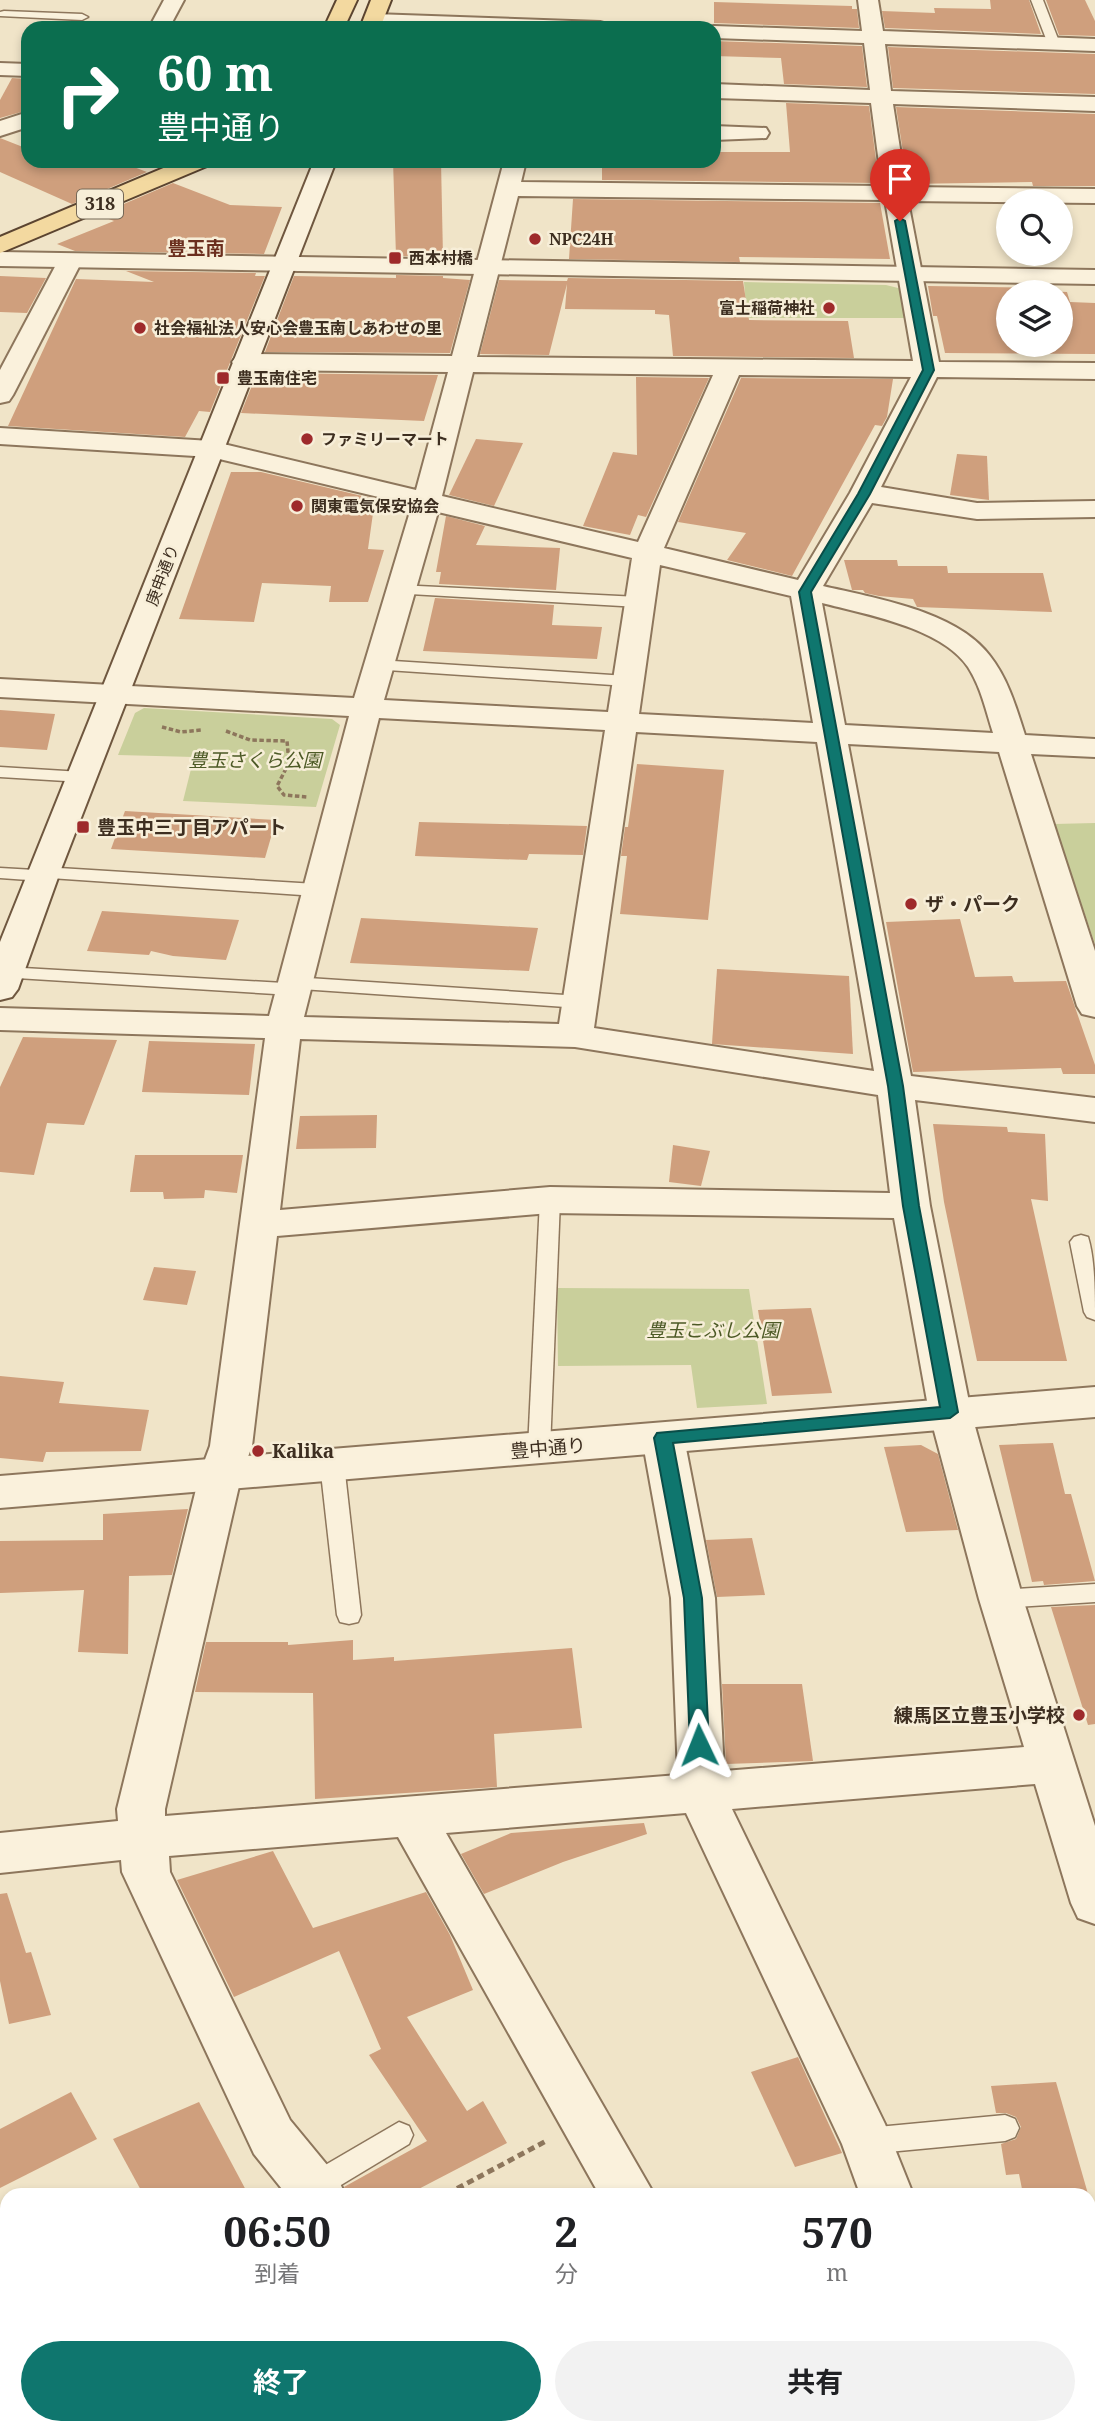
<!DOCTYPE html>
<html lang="ja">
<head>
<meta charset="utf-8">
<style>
	:root { --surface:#fff; --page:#f2f2f2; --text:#202124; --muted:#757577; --accent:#0f766e }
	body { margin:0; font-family:"Noto Serif","Noto Sans JP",serif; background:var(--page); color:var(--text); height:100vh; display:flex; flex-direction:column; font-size:26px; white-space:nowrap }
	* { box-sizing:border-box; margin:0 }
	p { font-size:23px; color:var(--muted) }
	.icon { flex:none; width:38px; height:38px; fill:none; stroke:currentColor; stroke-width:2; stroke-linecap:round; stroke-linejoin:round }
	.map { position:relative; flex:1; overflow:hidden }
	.side { position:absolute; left:0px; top:2188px; width:1096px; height:247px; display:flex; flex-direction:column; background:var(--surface); border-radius:21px 21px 0 0; box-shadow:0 4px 10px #0003 }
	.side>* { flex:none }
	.guide { position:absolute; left:21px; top:21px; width:700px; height:147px; border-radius:21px; box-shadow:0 4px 10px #0003; background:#0b6e4f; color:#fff; overflow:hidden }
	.tools { position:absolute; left:996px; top:189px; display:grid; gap:14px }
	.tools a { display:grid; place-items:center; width:77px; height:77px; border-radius:50%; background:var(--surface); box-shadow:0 4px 10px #0003; font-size:35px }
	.pin { position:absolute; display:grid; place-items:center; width:60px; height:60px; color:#fff; margin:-72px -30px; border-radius:50% 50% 50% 0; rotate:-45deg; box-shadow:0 0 7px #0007 }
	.pin .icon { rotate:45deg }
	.me { position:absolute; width:77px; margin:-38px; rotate:358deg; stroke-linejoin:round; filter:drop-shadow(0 0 5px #0008) }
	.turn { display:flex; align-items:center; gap:24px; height:147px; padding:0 21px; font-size:32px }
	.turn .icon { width:91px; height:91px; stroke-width:2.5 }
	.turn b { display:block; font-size:49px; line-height:60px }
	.eta { display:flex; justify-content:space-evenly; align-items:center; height:119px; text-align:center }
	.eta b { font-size:42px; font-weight:700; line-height:49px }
	.primary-button { display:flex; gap:14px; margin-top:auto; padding:14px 21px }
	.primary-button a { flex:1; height:80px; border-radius:42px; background:var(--accent); color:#fff; font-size:28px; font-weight:700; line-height:80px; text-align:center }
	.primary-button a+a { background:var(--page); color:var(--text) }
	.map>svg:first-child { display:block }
</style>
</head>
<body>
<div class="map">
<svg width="1095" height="2434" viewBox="0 0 1095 2434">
	<rect width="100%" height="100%" fill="#f0e4c8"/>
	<g fill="#c9cf9b">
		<path d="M744,282L886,285L902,289L907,318H747Z"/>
		<path d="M144,708L332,719L340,725L316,807L183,801L194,757L118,755L135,713Z"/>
		<path d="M1095,823V944L1054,824Z"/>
		<path d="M557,1288L749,1289L767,1404L697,1408L691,1365L558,1366Z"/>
	</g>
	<g fill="#cf9f7d" fill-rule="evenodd">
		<path d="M990,0H1029L1041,34L885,28L882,11L935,13L934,8L991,9Z"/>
		<path d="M1046,0H1085L1095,21V36L1059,35Z"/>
		<path d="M714,2L852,6V9H857L859,28L714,23Z"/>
		<path d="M714,41L862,46L867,87L784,84L781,58L714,56Z"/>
		<path d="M888,47L1095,54V94L893,88Z"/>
		<path d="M12,78L28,79V110L0,118V100Z"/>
		<path d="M786,103L869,106L879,183L602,180V161H714V152H790Z"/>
		<path d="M896,107L1095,114V186H1033L1032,182L908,184Z"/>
		<path d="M0,138L28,149V161H118L147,172L72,204L0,172Z"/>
		<path d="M393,161H441L443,257L396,256Z"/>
		<path d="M173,183L230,205L282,207L264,254L75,251L57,244L114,221L98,215Z"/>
		<path d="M573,199L880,203L890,259L739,257L740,262L569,259Z"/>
		<path d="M126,271L256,273L255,276H265L210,412L199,411L185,437L8,426L76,279L154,282Z"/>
		<path d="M396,275L443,276V278L470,280L450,353L265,352L294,276L396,278Z"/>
		<path d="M0,276L46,278L27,313L0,312Z"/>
		<path d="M568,278L743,281L749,320L848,321L854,358L673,356L669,315L655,314V310L565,309L567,284L549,355L480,354L499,280L567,281Z"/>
		<path d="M928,286L1044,288V291L1067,292L1070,302L1095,303V354L945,353L937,316H933ZM1008,292H1060V345H1008Z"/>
		<path d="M257,373L438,375L424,421L241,413Z"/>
		<path d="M636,377L709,378L646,517L638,515L630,535L583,526L613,452L637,455Z"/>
		<path d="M741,378L893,379L887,417L882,426L875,425L792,576L727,560L746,533L678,522Z"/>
		<path d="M476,439L523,443L494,506L449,495Z"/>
		<path d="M957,454L987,456L989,500L950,495Z"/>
		<path d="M231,472H261L375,499L368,549L384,550L368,602H329L331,586L262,583L254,622L179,619Z"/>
		<path d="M446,516L485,526L476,545L560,548L556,590L439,584L441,572H436Z"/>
		<path d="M844,560H897L898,566H947L948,573H1043L1052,612L917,607L913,599L879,596L865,593L863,590H852Z"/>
		<path d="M435,598L554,605L552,625L602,627L597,659L423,651Z"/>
		<path d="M0,710L55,714L47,750L0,747Z"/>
		<path d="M637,764L724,770L708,920L620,914L627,856H621L625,827H628Z"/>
		<path d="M125,811L276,820L265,858L111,849Z"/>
		<path d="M419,822L587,826L583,855L529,854L527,860L415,856Z"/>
		<path d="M102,911L239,920L226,960L173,956L151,951L149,955L87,951Z"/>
		<path d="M361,918L538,928L529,971L350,963Z"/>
		<path d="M960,919L975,977L1012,976L1014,982L1066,981L1095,1065V1074H1063L1061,1068L913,1072L886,922Z"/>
		<path d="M717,969L849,976L853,1054L712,1044Z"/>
		<path d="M23,1037L117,1040L84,1125L47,1123L34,1175L0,1172V1087Z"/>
		<path d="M149,1041L255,1044L249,1095L142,1092Z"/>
		<path d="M377,1115L376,1148L296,1149L300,1116Z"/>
		<path d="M933,1124L1007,1127L1008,1132L1045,1134L1048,1201L1031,1199L1067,1361H977L944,1202Z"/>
		<path d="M673,1145L710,1151L701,1186L669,1182Z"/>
		<path d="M135,1155H243L237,1193L205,1190L204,1198L164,1199L163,1192H130Z"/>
		<path d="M154,1267L196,1271L187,1305L143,1300Z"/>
		<path d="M811,1308L832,1393L772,1396L758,1310Z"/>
		<path d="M0,1376L64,1382L59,1403L149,1410L141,1451L46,1452L43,1462L0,1458Z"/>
		<path d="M1053,1443L1065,1494H1071L1095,1581L1044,1585L1043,1581L1032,1582L999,1445Z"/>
		<path d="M921,1445L938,1454L958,1530L906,1532L884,1447Z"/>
		<path d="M188,1509L172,1575L129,1576L128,1654L78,1652L84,1590L0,1593V1541L103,1540V1514Z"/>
		<path d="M752,1538L765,1595L717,1597L706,1540Z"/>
		<path d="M1095,1605V1724L1088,1725L1051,1607Z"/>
		<path d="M353,1640V1660L394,1657V1661L572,1648L582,1728L494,1734L497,1787L315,1799L313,1693L195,1692L206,1642H288V1645Z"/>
		<path d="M722,1684H802L813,1761L726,1764Z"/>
		<path d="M644,1823L647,1834L563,1862L484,1894L461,1854L511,1833Z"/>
		<path d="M273,1851L313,1928L426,1892L450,1935L473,1990L407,2017L467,2111L483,2101L507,2143L409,2194H348L344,2187L427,2141L369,2055L381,2049L339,1951L234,1997L177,1880Z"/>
		<path d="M7,1893L26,1953L31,1952L51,2015L9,2024L0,1981V1894Z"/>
		<path d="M798,2057L842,2153L795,2167L751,2072Z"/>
		<path d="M1056,2082L1088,2194H1023L1019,2174L1006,2175L1001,2144L1016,2139L1021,2127L1016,2117L1006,2113H996L991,2086Z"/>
		<path d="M71,2092L97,2139L0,2188V2129Z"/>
		<path d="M199,2102L248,2194H143L113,2139Z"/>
	</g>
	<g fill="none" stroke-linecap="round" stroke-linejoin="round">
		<g stroke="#8d765c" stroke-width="3">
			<g id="service">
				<path d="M1031,0H1043L1060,44L1058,46L1048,44Z"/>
				<path d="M4,11L82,14L88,17L82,20L0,16V12Z"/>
				<path d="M398,585L639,597L647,602L639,607L392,593L390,590L392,587Z"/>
				<path d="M378,660L627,676L635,681L627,686L372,669L370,665Z"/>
				<path d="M0,767L82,772L91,777L82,782L0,777Z"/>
				<path d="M43,867L316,884L325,890L316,896L50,878L42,881L0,878V868L35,870Z"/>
				<path d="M6,967L284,983L293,977L580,996L590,1002L580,1008L301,989L292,995L0,977V969Z"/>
				<path d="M550,1193L557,1195L560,1200L550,1449L547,1455L539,1457L531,1455L528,1449L540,1200L543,1195Z"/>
				<path d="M1081,1235L1088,1237C1095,1259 1095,1295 1095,1320L1087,1317L1084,1312L1070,1242L1074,1237Z"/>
				<path d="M332,1456L340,1458L344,1464L361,1615L358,1622L349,1624L340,1622L337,1615L320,1464L324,1458Z"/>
				<path d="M1095,1584V1602L1001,1608L992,1606L989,1599L992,1592L1001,1590Z"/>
				<path d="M1005,2115L1015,2119L1019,2128L1015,2137L1005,2141L867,2154L857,2150L853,2141L857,2132L867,2128Z"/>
				<path d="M399,2122L409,2126L413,2135L409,2144L326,2194H302L299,2187L303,2178Z"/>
			</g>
		</g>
		<g stroke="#8d765c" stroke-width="4">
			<g id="minor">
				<path d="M164,0H184L169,28H149Z"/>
				<path d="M858,0H878L883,31L1095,39V51L885,44L891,91L1095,97V111L893,104L906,187L1095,189V203L908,201L939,362L1095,363V379L937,377L881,487L977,503L1095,501V517L977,519L872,503L823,586C874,598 957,611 990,656C1008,679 1016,707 1025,735L1095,739V757L1031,754L1095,951V1017L1082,1014L1077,1006L999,752L848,744L911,1076L1095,1098V1122L915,1100L930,1206L971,1412L1023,1599L1095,1826V1924L1078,1918L1071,1903L1035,1784L732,1809L885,2124L913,2194H860L842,2144L686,1813L446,1833L654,2194H599L398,1837L169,1856L170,1872L290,2120L337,2177L345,2194H286L254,2154L122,1872L121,1860L0,1873V1833L118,1821L117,1809L200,1473L210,1446L265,1038L0,1030V1008L269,1016L349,716L0,697V679L354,698L412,505L211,457L0,444V428L211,441L416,490L448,372L245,370L236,367L232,362L236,357L245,354L452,356L504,161H526L521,182L882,186L871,103L714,98V84L870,90L864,43L714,38V28H706L714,26L862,31ZM518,196L885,200L913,361L477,357ZM473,372L713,375L638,542L442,496ZM739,375L911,377L850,493L798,580L664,548ZM438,512L632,558L608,712L384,700ZM660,565L791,596L813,723L639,714ZM822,603C865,614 942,628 968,667C981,687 986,711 993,733L845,725ZM379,718L605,730L559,1024L304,1017ZM636,732L817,742L874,1071L594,1028ZM300,1039L575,1047L878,1095L890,1193L550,1187L280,1210ZM550,1213L894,1218L929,1412L979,1599L1024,1747L724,1771L715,1598L684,1438L678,1427L663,1423L648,1427L642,1438L671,1598L678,1775L165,1816V1809L242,1473L252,1446L277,1236Z"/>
				<path d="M374,14L600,22L607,24L610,28H424L367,24L364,20L367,16Z"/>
				<path d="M0,63L28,64V76L0,75Z"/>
				<path d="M28,112V127L0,136V121Z"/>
				<path d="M714,126L766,128L769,133L766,138L714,140Z"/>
				<path d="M70,254L79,256L82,261L13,395L9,401L0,403V370L58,261L61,256Z"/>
				<path d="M0,2313L7,2315V2390L0,2387Z"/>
				<path d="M31,2427H90L93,2434H34Z"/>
				<path d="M474,2427H532L535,2434H477Z"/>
				<path d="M733,2427H790L793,2434H736Z"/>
				<path d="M944,2427H1000L1002,2434H946Z"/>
			</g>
		</g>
		<g stroke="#8d765c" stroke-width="4">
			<g id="tertiary">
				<path d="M0,252L1095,270V284L0,266Z"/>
				<path d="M1095,1387V1417L0,1508V1476Z"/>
			</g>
		</g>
		<g stroke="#6f573f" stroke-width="4">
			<path id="secondary" d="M314,161H336L60,872L18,989L12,997L0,1000V942Z"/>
		</g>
		<g stroke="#5b4430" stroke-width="4">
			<g id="primary">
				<path d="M337,0H357L344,28H324Z"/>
				<path d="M371,0H391L380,28H360Z"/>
				<path d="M180,161H210L207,166L0,253V237Z"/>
			</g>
		</g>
		<g stroke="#8d765c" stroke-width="3.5" stroke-dasharray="4.5 2.5" stroke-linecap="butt">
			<path d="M162,727L181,732L201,730"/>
			<path d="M226,731L250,740L287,741L289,763L277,786L284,795L307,797"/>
		</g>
		<g stroke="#8d765c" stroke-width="5" stroke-dasharray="7 4.5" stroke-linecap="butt">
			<path d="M447,2194L548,2140"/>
			<path d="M571,2434L581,2427"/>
		</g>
		<use href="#service" fill="#faf1dc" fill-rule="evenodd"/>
		<use href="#minor" fill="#faf1dc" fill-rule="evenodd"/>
		<use href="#tertiary" fill="#faf1dc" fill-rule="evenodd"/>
		<use href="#secondary" fill="#faf1dc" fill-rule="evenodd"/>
		<use href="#primary" fill="#f3d9a0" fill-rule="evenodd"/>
	</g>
	<path fill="#0f766e" stroke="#0a4d48" stroke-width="2" d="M900,218L905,221L934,370L870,494L811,592L903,1086L919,1206L958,1412L950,1418L673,1443L702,1598L709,1745L706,1751L699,1753L693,1751L690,1745L684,1598L654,1438L657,1433L940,1407L903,1206L888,1086L799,592L858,494L923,370L895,221Z"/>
	<g fill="#9e2a2b" stroke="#f7eed8" stroke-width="2.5">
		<circle cx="535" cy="239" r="7"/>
		<rect x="388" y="251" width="14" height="14" rx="3.5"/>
		<circle cx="829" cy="308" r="7"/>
		<circle cx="140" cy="328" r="7"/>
		<rect x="216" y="371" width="14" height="14" rx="3.5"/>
		<circle cx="307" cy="439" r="7"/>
		<circle cx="297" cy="506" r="7"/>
		<rect x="76" y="820" width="14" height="14" rx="3.5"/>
		<circle cx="911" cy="904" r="7"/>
		<circle cx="258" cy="1451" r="7"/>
		<circle cx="1079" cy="1715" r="7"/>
	</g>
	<g text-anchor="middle" stroke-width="5" stroke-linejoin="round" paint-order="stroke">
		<g font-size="16" font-weight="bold" fill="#3d2e20" stroke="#f7eed8" text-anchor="start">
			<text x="549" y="245">NPC24H</text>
			<text x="409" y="264">西本村橋</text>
			<text x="815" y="314" text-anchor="end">富士稲荷神社</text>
			<text x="154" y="334">社会福祉法人安心会豊玉南しあわせの里</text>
			<text x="237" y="384">豊玉南住宅</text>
			<text x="321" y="445">ファミリーマート</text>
			<text x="311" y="512">関東電気保安協会</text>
		</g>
		<g font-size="16" fill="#3d2e20" stroke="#f7eed8">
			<text transform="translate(162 575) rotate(-69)" y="6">庚申通り</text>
		</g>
		<rect fill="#f7eed8" stroke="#756857" stroke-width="2" x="77" y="189.5" width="46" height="29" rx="5"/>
		<g font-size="18" font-weight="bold" fill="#3d2e20">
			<text x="100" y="210">318</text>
		</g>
		<g font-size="19" font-weight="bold" fill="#6b2e1e" stroke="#f7eed8">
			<text x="196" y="255">豊玉南</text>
		</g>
		<g font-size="19" font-style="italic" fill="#4d5a26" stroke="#f7eed8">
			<text x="255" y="767">豊玉さくら公園</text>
			<text x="713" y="1337">豊玉こぶし公園</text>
		</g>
		<g font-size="19" font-weight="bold" fill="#3d2e20" stroke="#f7eed8" text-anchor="start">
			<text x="97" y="834">豊玉中三丁目アパート</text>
			<text x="925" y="911">ザ・パーク</text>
			<text x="272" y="1458">Kalika</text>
			<text x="1065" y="1722" text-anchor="end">練馬区立豊玉小学校</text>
		</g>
		<g font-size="19" fill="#3d2e20" stroke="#f7eed8">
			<text transform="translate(548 1448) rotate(-5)" y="7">豊中通り</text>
		</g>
	</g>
</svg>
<div class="tools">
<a><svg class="icon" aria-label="search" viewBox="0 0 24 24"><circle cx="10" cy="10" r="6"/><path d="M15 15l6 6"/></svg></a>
<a><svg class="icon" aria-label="layers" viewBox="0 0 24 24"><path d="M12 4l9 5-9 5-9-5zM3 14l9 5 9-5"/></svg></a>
</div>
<div class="pin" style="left:900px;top:221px;background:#d93025"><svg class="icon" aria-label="arrive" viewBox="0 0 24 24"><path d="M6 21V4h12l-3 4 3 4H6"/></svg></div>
<svg class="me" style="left:699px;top:1745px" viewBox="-20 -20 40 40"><path d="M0-17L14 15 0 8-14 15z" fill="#0f766e" stroke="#fff" stroke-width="4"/></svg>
<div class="guide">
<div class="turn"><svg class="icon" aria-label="right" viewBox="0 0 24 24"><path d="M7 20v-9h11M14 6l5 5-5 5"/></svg><div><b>60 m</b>豊中通り</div></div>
</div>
<section class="side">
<div class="eta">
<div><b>06:50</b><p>到着</p></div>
<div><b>2</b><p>分</p></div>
<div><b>570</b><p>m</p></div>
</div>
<div class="primary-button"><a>終了</a><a>共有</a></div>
</section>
</div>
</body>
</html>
